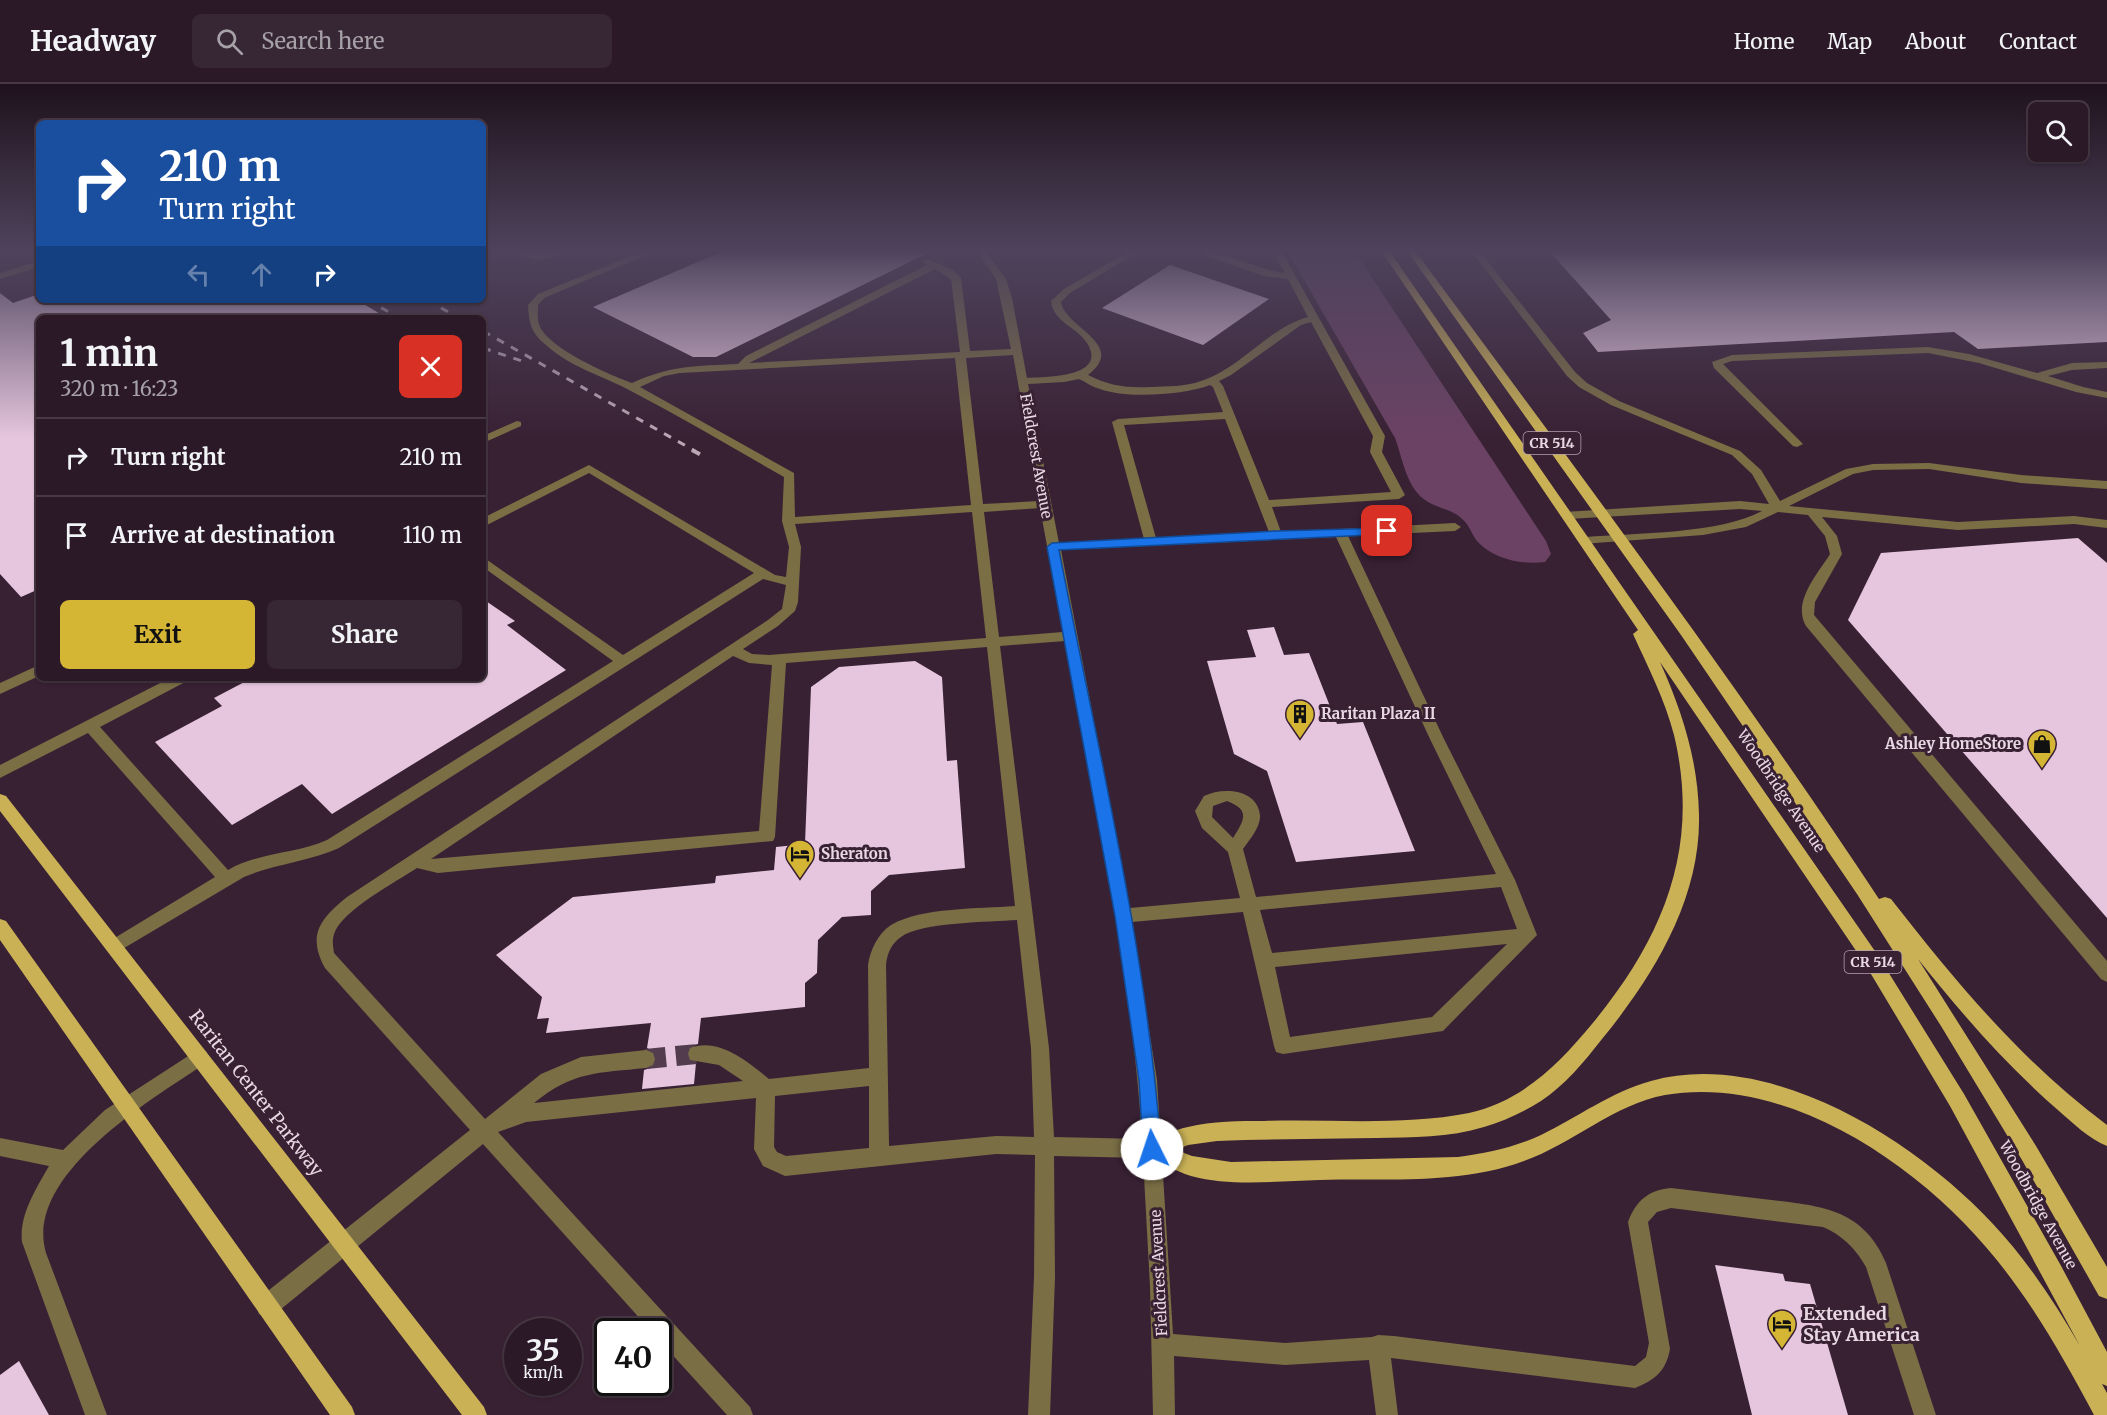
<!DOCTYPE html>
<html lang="en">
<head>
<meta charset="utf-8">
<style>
	:root { --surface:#2b1927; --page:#372633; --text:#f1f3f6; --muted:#a6a0a7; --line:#473844; --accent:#d5b534 }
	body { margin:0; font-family:Merriweather,serif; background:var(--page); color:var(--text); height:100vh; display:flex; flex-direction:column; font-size:22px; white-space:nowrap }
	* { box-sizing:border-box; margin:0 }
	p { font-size:20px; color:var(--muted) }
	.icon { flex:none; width:33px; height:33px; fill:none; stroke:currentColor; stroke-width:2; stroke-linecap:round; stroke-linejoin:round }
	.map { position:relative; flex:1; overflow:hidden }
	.side { position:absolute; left:36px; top:231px; width:450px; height:366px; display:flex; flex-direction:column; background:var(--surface); border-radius:9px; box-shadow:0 2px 4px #0004,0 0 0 2px var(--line) }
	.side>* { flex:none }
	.top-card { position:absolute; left:36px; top:36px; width:450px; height:183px; border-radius:9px; box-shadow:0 2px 4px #0004,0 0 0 2px var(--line); background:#1a4fa0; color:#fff; overflow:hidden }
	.controls { position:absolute; left:2028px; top:18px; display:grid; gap:12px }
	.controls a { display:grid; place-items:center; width:60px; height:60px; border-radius:9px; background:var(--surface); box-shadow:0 2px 4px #0004,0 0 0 2px var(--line); font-size:30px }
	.speed { position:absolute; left:504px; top:1234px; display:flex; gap:12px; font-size:30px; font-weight:700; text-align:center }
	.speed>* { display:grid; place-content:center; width:78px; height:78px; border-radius:50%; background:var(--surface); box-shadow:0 2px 4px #0004,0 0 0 2px var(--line); line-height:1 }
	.speed small { font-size:15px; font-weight:400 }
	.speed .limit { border:3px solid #111; border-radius:9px; background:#fff; color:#111 }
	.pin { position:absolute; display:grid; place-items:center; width:51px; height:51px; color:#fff; margin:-26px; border-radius:12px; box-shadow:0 3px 9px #0006 }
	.me { position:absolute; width:66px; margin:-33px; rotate:356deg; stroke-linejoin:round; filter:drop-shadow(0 0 4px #0008) }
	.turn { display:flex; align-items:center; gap:21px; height:126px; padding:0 24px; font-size:27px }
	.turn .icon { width:78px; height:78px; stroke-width:2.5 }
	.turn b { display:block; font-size:42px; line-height:51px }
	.lanes { display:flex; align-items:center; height:57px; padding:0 24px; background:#0003; justify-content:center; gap:30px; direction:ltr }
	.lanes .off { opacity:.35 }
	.round { display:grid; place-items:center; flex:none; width:63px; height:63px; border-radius:9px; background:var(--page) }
	.headline { display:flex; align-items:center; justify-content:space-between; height:102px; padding:0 24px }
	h1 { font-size:36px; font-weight:700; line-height:45px }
	.action { display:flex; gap:12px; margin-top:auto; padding:12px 24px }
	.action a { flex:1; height:69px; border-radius:9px; background:var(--accent); color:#111; font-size:24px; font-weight:700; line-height:69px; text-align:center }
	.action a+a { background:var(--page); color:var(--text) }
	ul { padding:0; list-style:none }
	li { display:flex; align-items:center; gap:18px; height:78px; padding:0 24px; border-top:2px solid var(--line) }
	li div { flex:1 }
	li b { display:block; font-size:22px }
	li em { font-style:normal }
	header { display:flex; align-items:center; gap:36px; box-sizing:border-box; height:84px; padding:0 30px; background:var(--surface); border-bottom:2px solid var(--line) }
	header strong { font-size:28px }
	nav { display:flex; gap:33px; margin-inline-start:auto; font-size:21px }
	.search { width:420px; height:54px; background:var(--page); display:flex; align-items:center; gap:15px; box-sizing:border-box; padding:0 21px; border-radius:9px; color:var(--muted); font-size:22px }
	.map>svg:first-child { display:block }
</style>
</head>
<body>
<header>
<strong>Headway</strong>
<div class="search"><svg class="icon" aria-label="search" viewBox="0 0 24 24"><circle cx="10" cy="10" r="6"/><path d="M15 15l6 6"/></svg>Search here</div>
<nav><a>Home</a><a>Map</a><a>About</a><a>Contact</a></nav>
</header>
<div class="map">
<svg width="2107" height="1331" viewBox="0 0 2107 1331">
	<rect width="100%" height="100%" fill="#392134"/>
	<path fill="#6b4264" d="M1288,168H1355L1546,457L1551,470L1545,478C1521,481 1493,475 1477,457C1471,449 1469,440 1461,434C1453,426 1438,424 1428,418C1406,405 1403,375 1395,354Z"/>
	<g fill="#e5c6de">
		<path d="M721,168H930L716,273H693L593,223Z"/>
		<path d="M1550,168H2107V258L1978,265L1954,248L1598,268L1583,249L1611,236Z"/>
		<path d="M1170,181L1269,215L1203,261L1102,224Z"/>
		<path d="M0,209L13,219L39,210V216H357L387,234H39V505L21,513L0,490Z"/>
		<path d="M2078,454L2107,479V834L1848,536L1881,469Z"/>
		<path d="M483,515L515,537L507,541L566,586L332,730L302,700L232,741L155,658L222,622L214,614L252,594H483Z"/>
		<path d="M1274,543L1284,571L1309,569L1337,640L1363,638L1415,767L1296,778L1267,687L1234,670L1207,577L1256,573L1247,546Z"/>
		<path d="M915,577L942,593L947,677L957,676L965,784L889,791L871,807V831L842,833L818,856L817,889L805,899V923L701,934L698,960L689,962L686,969L688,977L696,979L694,1000L642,1005L644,986L654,983L657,976L655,968L647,964L651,939L546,949L549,934L537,935L542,913L496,871L573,813L715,799L716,792L774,786L776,763L805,760L811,603L839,583Z"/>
		<path d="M1715,1181L1783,1190L1785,1197L1810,1200L1848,1331H1752Z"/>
		<path d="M19,1277L49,1331H0V1291Z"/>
	</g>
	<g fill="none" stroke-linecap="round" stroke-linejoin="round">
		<path stroke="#533c4e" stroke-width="20" stroke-dasharray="20 10" stroke-linecap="butt" d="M646,975L697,970"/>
		<g fill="#7a6e45" fill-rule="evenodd">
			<path d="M509,168L537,170L571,168L537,176Z"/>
			<path d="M641,168H653L544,214L538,221C538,227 537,235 539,240C545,263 610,291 632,299C672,281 696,282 738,280L746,272L927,181L922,178L927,175L953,186L961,194L970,267L1011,265L996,195L978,168H986L1006,195L1012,214L1027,294C1044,293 1109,294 1087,259C1076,242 1054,239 1051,217L1064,205L1128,168H1138L1070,209L1061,218C1065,244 1128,260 1088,291C1110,302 1126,304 1151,303C1167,302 1185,303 1201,297C1241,284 1268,244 1308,233L1288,195L1264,192L1196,168C1226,166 1255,186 1285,189L1273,168H1282L1385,352L1382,368L1405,411L1399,415L1272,423L1281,448L1455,439L1461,443L1455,447L1348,452L1444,655L1515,796L1537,851L1443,947L1283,970L1276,968L1274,962L1243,828L1132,838L1157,996L1173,1250L1285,1259L1372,1253L1378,1251L1394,1252L1635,1282L1646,1273L1649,1259L1628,1138C1636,1117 1648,1106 1671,1104C1702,1108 1732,1111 1763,1115C1816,1122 1862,1122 1886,1179L1936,1331H1914L1866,1183C1856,1165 1842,1151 1823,1143L1671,1124L1657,1128L1648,1138L1670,1265C1666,1287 1655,1296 1635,1304L1391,1274L1398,1331H1376L1369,1276L1285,1281L1174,1272L1175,1331H1153L1150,1202L1143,1074L1054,1072L1055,1193L1050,1331H1028L1034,1193L1035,1071L996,1070L785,1092L763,1082L754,1065L756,1014L526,1038L498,1048L750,1323L753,1331H727L658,1255V1248H652L483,1060L275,1230L267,1233L259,1230L256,1222L259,1214L470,1046L325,884C307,851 320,835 347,813L768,536L782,525L786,501L763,495L339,764C308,778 274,780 244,793L114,870L108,868L105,863L108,858L215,793L88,649L0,694V681L170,594H189L187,597L100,643L228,786C259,768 296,770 327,756L613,577L483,483V473L623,571L754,489L589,389L483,443V434L589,381L775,491L786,493L789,463L782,437L784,393C733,364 683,334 631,307C601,291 572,284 546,261C531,249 529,239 528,221L538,210ZM935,185L951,195L960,268L749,279ZM1311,238L1373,352L1370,368L1391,408L1269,416L1223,302L1219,297L1231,291L1301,241ZM1013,271L1039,417L983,420L966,274ZM955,274L971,421L795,433L794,389L640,303L664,292L680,289ZM1079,295C1086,298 1092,303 1100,305C1126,315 1184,311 1210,301L1213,303L1223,328L1118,335L1112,338L1144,455L1059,459L1028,300L1064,298ZM1225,335L1269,448L1156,454L1124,341ZM1040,424L1063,548L999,553L984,428ZM972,428L986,554L769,571L752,570L743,565L778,542L795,527L798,518L801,463L795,440ZM1336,453L1430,655L1496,790L1256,813L1243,765C1249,756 1261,743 1260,731C1257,704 1222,703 1204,712L1195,727L1202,744L1228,768L1240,814L1130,824L1061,466ZM1065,557C1094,722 1132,888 1142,1055L1054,1053L1049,964L1000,562ZM987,563L1015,822C979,825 922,823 891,841C878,849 870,867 868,881L869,984L769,995C748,978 719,953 690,964L688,970L690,976L719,981L743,997L534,1019C573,987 598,989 646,984L653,981L655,975L653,969L646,966L581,973L541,990L485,1035L334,869C333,862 332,857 334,850C342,826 396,798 417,784L438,789L773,757L775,753L786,579ZM733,572L749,579L772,581L759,747L431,775ZM1227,717C1251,726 1244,736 1233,754L1212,733L1213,722ZM1501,803L1517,845L1272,869L1260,826ZM1017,836L1031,964L1034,1053L996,1052L889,1062L886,881C887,870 891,860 901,853C921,838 990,838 1017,836ZM1507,860L1432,933L1290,953L1275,883ZM869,1002V1064L786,1072L777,1068L774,1063L775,1012Z"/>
			<path d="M1472,168H1480L1575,288L1587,299L1619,317L1740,367L1761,386L1780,417L1846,385L1873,380L1929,379L2021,391L2107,397V405L2021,399L1929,385L1873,386L1853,390L1789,422L1958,438L2074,432L2107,436V444L2074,440L1958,446L1822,433L1837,452L1842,470L1815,518L1814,531L2107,877V898L2101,895L1806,542C1792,518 1817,491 1830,470L1825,452L1808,431L1778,428L1746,443L1703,451L1582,460L1580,457L1582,454L1586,453C1635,449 1720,450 1762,427L1740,425L1568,435L1564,434V428L1740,417L1769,420L1752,390L1732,371L1611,321L1579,303L1567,292Z"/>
			<path d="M39,177V183L0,195V189Z"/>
			<path d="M1928,263L1969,270L2037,289L2072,279L2107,278V284L2072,286L2048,292L2083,303L2107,308V314L2076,308L1979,279L1928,269L1732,277L1723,280L1803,360L1797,363L1793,362L1714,284L1712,278L1732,271Z"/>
			<path d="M517,337L521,338V342L483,359V352Z"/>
			<path d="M39,581V592L0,610V599Z"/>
			<path d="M199,965L206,967L208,973L206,979C152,1015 23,1091 46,1169L107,1331H85L22,1158C19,1131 36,1105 49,1082L0,1072V1054L63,1066L105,1026Z"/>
		</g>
		<g fill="#cab156" fill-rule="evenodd">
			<path d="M1382,168H1390L1877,870L1964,1010L2060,1180L2107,1268V1302L2102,1300L2107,1309V1331H2094C2065,1277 2035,1223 1996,1175C1922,1083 1789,990 1665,1011C1615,1020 1572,1060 1524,1077C1459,1101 1387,1094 1319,1096C1277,1097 1232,1103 1191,1092C1175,1087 1160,1078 1145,1072L1142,1065L1145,1058C1159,1053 1173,1046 1188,1043C1212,1037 1240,1037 1265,1037C1332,1035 1403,1042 1469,1029C1522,1017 1558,981 1592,940C1663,854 1701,764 1674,651C1665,616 1648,583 1633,550L1638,546ZM1660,578L1865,880L1950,1022L2080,1262C2055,1219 2027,1176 1993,1140C1915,1056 1770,964 1651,997C1611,1008 1578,1033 1541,1051C1515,1063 1487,1069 1458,1073L1231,1078L1192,1072L1176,1066L1188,1061L1217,1057C1270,1055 1323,1055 1376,1054C1412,1053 1449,1054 1484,1043C1504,1037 1524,1028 1541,1017C1565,1001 1584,978 1602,955C1653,893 1701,815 1699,731C1698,676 1682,627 1660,578Z"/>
			<path d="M1408,168H1416C1573,381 1733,594 1879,815L1885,813L1891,815C1956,898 2022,978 2107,1041V1062C2089,1055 2073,1039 2059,1027C2006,981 1961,929 1918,875L2036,1062L2107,1183V1215L2099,1212L2022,1076L1941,942L1857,810L1681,551Z"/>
			<path d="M0,710L6,712L484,1323L487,1331H462L0,727Z"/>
			<path d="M0,835L6,837L352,1323L355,1331H330L0,856Z"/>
		</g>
		<g stroke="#bba8b6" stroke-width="3" stroke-dasharray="8 8" stroke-linecap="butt">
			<path d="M367,216L400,234"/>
			<path d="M427,216L459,234"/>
			<path d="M483,247L695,367"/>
			<path d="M483,264L522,277"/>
		</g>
		<path stroke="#bba8b6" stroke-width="4" stroke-dasharray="9 9" stroke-linecap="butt" d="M692,366L705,373"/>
	</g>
	<linearGradient id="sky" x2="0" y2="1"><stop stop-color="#1f121d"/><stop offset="0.47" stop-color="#4e435c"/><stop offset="1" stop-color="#4e435c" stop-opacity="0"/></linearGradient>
	<rect width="2107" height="354" fill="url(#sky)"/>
	<path fill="#1a73e8" stroke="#114b97" stroke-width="1.5" d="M1387,444L1391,445V450L1059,466C1097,662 1147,866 1161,1065L1159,1072L1152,1074L1146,1072L1143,1065L1139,996L1115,832L1047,463L1052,459L1276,447Z"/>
	<defs>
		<g id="building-pin" transform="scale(1.5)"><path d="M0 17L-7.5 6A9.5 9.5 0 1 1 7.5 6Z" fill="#d5b534" stroke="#392134"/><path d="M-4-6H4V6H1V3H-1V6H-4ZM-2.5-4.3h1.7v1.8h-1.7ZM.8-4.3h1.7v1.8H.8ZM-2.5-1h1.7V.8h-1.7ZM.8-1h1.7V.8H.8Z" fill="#111"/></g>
		<g id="shop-pin" transform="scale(1.5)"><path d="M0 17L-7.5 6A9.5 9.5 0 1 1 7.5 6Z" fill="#d5b534" stroke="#392134"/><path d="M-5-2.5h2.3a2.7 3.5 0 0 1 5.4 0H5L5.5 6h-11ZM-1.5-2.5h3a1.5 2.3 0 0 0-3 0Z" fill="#111"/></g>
		<g id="hotel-pin" transform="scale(1.5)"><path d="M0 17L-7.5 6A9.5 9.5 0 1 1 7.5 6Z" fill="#d5b534" stroke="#392134"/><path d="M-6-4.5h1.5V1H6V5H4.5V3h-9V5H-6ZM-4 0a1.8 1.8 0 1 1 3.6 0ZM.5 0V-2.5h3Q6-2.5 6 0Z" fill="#111"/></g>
	</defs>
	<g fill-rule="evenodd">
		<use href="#building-pin" x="1300" y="630"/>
		<use href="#shop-pin" x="2042" y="660"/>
		<use href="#hotel-pin" x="800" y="770"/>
		<use href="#hotel-pin" x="1782" y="1240"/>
	</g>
	<g text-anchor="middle" stroke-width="6" stroke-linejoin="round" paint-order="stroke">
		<g fill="#392134" stroke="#b4a1af" stroke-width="1.5">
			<rect x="1523.5" y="348" width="57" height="22" rx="4.5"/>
			<rect x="1844.5" y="867" width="57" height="22" rx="4.5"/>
		</g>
		<g font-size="14" font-weight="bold" fill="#e8d8e4">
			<text x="1552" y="364">CR 514</text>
			<text x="1873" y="883">CR 514</text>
		</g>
		<g font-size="15" fill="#e8d8e4" stroke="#392134">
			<text transform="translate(1036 372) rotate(80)" y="5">Fieldcrest Avenue</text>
			<text transform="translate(1781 707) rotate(56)" y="5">Woodbridge Avenue</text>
			<text transform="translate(2038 1121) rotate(61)" y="5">Woodbridge Avenue</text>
			<text transform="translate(1159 1189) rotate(-93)" y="5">Fieldcrest Avenue</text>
		</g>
		<g font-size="15" font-weight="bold" fill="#e8d8e4" stroke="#392134" text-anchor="start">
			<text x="1321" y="635">Raritan Plaza II</text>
			<text x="2021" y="665" text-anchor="end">Ashley HomeStore</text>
			<text x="821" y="775">Sheraton</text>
		</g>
		<g font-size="18" fill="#e8d8e4" stroke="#392134">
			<text transform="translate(256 1009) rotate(52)" y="6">Raritan Center Parkway</text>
		</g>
		<g font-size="18" font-weight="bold" fill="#e8d8e4" stroke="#392134" text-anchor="start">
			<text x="1803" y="1236">Extended<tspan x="1803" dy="21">Stay America</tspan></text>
		</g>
	</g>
</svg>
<div class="controls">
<a><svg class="icon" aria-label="search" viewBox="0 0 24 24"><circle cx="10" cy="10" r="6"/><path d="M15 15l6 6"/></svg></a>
</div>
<div class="speed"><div>35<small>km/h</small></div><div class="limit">40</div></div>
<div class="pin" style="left:1387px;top:447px;background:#d93025"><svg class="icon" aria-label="arrive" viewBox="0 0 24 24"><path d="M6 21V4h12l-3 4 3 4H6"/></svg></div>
<svg class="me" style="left:1152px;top:1065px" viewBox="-20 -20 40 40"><circle r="19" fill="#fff"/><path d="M0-13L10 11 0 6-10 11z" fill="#1a73e8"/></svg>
<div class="top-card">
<div class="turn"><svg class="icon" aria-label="right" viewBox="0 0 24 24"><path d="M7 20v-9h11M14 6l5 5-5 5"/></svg><div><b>210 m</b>Turn right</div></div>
<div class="lanes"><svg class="icon off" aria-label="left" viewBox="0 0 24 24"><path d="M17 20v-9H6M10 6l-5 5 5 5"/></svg><svg class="icon off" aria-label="ahead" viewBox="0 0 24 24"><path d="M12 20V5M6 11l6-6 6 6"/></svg><svg class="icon" aria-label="right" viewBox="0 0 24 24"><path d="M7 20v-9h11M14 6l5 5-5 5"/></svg></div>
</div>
<section class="side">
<div class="headline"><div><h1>1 min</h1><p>320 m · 16:23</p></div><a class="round" style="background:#d93025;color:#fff"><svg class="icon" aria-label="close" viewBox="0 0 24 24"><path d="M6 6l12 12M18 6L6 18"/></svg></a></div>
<ul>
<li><svg class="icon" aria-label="right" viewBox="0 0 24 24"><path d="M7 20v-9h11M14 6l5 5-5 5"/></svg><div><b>Turn right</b></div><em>210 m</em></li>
<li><svg class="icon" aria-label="arrive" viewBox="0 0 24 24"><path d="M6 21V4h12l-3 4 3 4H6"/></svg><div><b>Arrive at destination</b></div><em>110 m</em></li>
</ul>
<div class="action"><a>Exit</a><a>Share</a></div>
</section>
</div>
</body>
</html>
